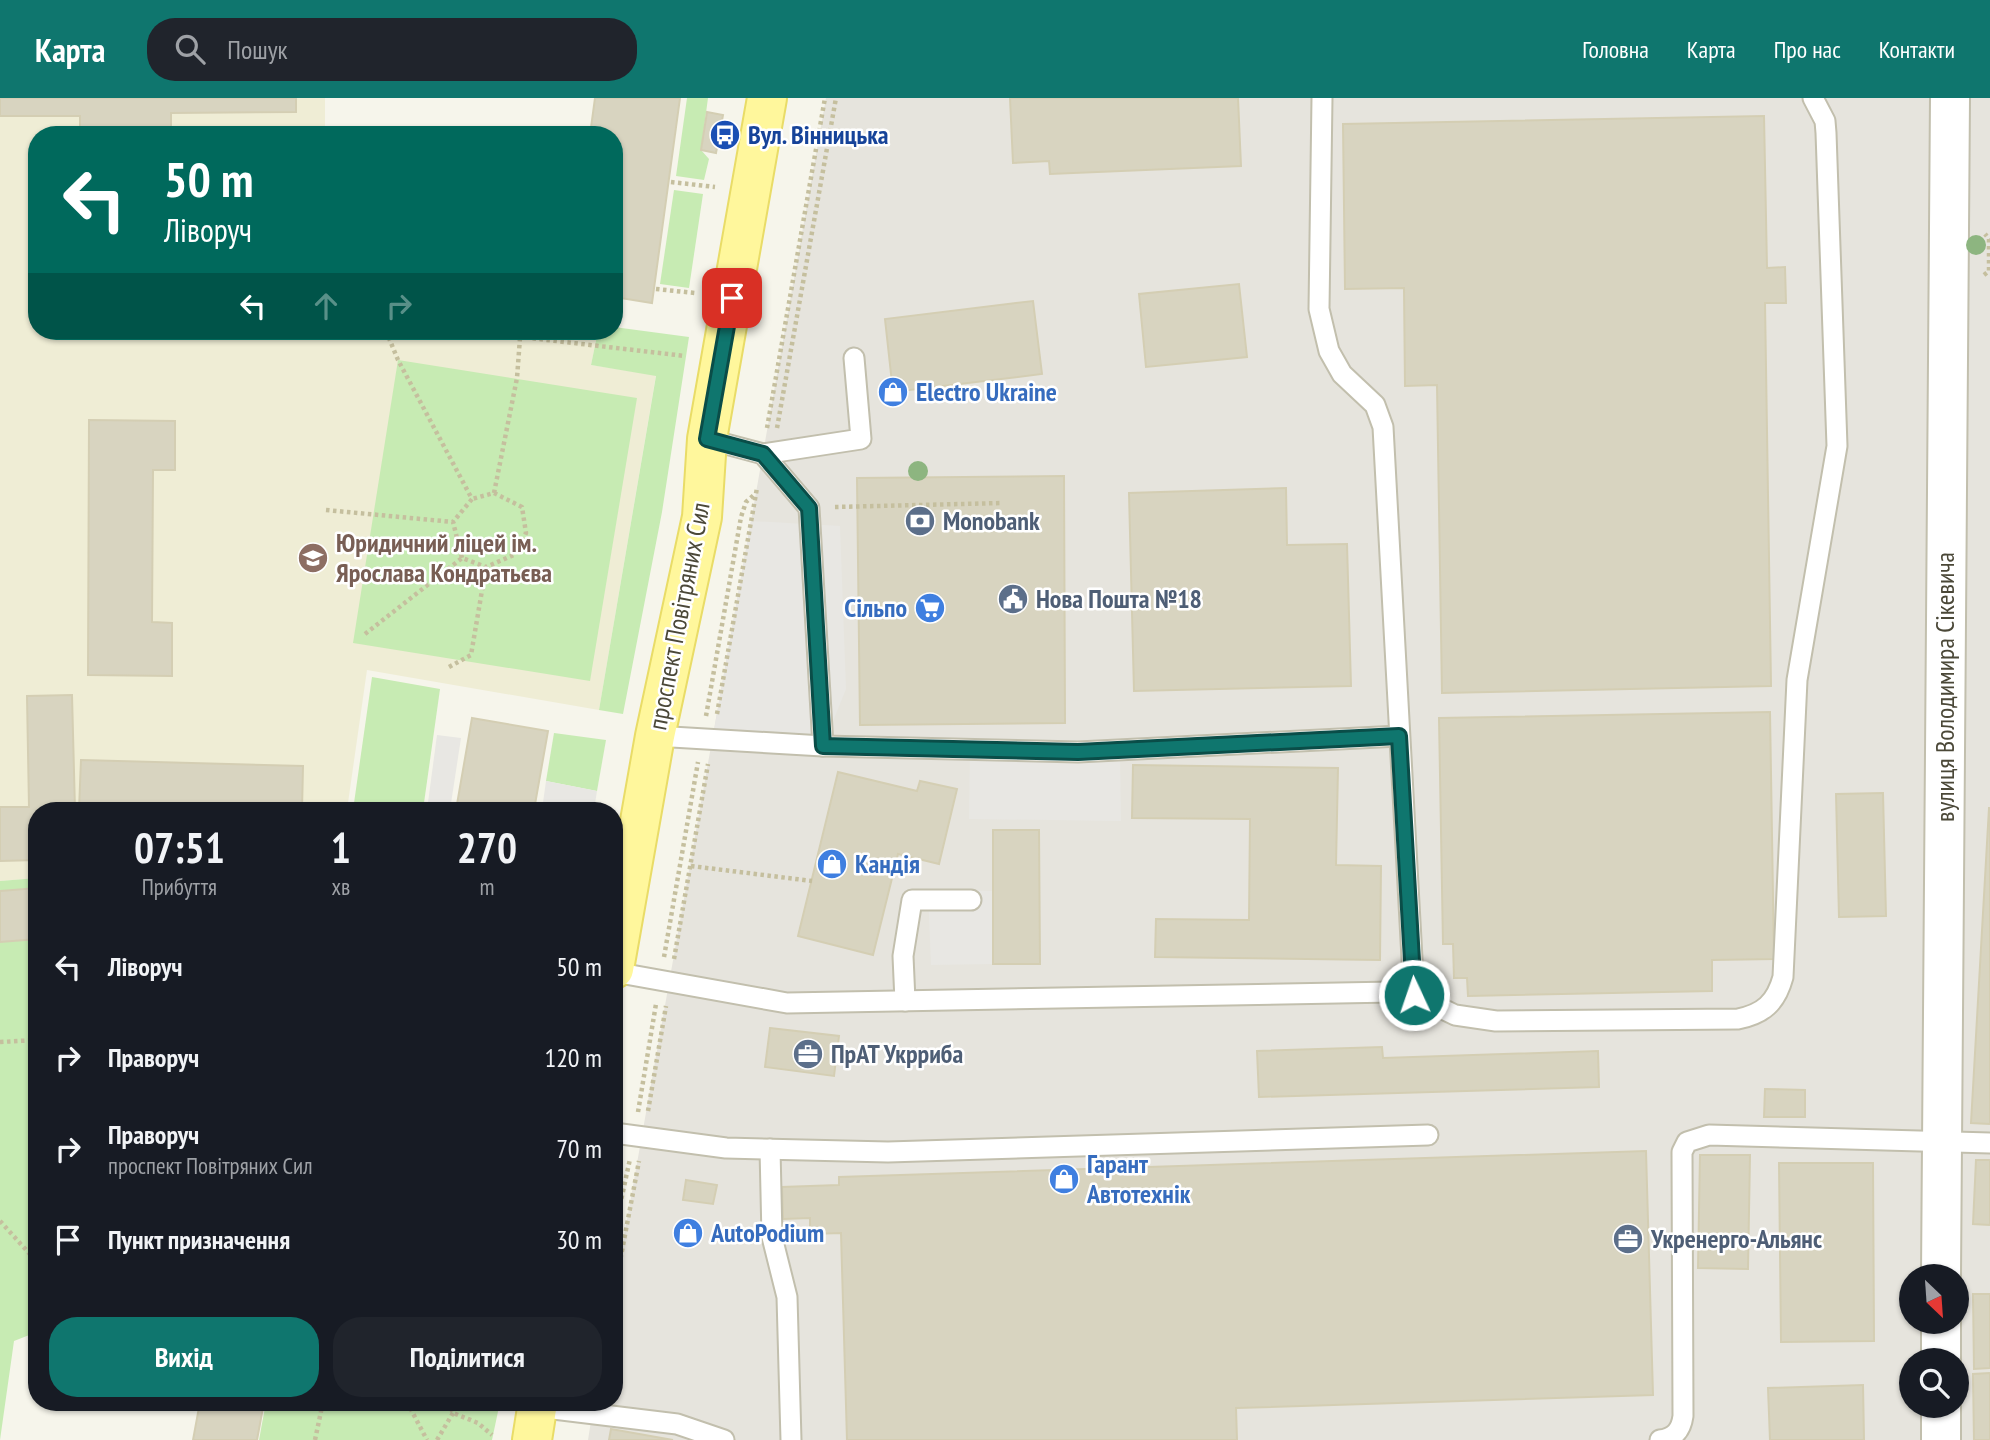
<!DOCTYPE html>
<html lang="uk">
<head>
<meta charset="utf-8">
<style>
	:root { --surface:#171b24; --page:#20242c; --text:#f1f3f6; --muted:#9ea1a6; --accent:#0f766e }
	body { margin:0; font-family:"PT Sans Narrow",sans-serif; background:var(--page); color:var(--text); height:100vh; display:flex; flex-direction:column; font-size:26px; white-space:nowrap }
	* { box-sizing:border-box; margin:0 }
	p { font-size:23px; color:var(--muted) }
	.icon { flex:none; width:38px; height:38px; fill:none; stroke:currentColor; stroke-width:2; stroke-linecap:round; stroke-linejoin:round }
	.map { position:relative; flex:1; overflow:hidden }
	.drawer { position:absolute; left:28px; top:704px; width:595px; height:609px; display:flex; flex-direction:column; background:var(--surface); border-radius:28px; box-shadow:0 2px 5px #0004 }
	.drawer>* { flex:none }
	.top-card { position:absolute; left:28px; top:28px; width:595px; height:214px; border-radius:28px; box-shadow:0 2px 5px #0004; background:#00695c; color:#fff; overflow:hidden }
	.needle { width:46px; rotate:155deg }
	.controls { position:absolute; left:1899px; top:1166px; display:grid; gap:14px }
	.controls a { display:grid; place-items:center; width:70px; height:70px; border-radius:50%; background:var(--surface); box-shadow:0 2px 5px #0004; font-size:35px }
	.pin { position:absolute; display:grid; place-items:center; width:60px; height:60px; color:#fff; margin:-30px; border-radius:14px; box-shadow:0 4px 10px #0006 }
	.me { position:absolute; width:77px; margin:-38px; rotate:357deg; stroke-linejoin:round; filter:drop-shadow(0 0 5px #0008) }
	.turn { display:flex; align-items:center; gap:24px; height:147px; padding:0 21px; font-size:32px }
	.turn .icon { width:91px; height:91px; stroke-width:2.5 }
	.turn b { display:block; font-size:49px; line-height:60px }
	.lanes { display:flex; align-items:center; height:66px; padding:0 21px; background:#0003; justify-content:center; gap:35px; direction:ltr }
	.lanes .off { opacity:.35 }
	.eta { display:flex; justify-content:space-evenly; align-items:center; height:119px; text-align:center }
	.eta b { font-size:42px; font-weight:700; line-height:49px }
	.cta { display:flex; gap:14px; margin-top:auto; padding:14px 21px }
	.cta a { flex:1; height:80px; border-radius:28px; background:var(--accent); color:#fff; font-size:28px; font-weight:700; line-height:80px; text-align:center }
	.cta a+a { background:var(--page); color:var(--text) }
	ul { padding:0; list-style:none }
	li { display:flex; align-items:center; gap:21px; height:91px; padding:0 21px }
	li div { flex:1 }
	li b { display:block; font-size:26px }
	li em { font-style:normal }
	header { display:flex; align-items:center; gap:42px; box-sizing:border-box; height:98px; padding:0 35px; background:var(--accent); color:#fff }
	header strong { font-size:33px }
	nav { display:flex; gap:38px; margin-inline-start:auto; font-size:24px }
	.search { width:490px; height:63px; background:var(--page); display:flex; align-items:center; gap:18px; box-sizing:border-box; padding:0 24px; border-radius:28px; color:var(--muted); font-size:26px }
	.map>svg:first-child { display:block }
</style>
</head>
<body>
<header>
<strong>Карта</strong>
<div class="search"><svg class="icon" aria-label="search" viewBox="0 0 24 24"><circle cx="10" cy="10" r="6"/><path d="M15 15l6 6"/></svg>Пошук</div>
<nav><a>Головна</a><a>Карта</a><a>Про нас</a><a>Контакти</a></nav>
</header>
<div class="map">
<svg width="1990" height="1342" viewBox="0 0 1990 1342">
	<rect width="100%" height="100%" fill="#f6f5eb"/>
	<path fill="#e6e4dd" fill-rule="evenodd" d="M826,0H1990V1342H588L594,1304H614V1195ZM1911,1178H1956V1223H1911ZM1911,1262H1956V1307H1911Z"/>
	<path fill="#efedd5" d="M0,0H325V37H37V233H598L591,267L656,277L599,612L367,572L347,712H37V780L0,783Z"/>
	<g fill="#c7ebb3">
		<path d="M687,0H708L701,52L709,61L704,82L676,78Z"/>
		<path d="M674,92L703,96L689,190L660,186Z"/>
		<path d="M614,229L689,239L662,414L623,616L599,612L656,278L591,267L598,233H614Z"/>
		<path d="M398,262L637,300L590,583L353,545Z"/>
		<path d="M372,579L440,591L423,712H353Z"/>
		<path d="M554,635L606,642L597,693L546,683Z"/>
		<path d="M37,780V1234L14,1243L0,1342V783Z"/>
		<path d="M266,1304H500L492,1342H259Z"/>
	</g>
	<g fill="#e8e7e3">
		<path d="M751,423L840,428L846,591L823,648L712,644Z"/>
		<path d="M437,637L461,640L450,712H427Z"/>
		<path d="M970,652H1120L1121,723L969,721Z"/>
		<path d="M546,683L597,693L594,712H542Z"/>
		<path d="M928,792L993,793V866L931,867Z"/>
	</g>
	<g fill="#d8d4c0" stroke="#d4ceb3" stroke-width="2">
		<path d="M0,0H296V14L171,15V37H80V18H0Z"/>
		<path d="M595,0H680L652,205L614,199V37H590Z"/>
		<path d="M1010,0H1238L1241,68L1050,76L1049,63L1013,65Z"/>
		<path d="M707,14L723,17L716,55L701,52Z"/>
		<path d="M1764,18L1767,170L1785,169L1786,205H1765L1771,588L1442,595L1437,287L1405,288L1404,190L1345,191L1343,26Z"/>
		<path d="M1239,186L1247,259L1146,269L1139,196Z"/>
		<path d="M1033,203L1042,276L893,294L885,221Z"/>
		<path d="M89,322L175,323V372H153L152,524L172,525V578L88,577Z"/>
		<path d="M1064,378L1065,625L860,627L857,380Z"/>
		<path d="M1286,390L1287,447L1347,446L1351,588L1134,593L1129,395Z"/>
		<path d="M72,597L75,712H37V762L0,763V709H29L27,598Z"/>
		<path d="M1770,614L1774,861L1712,862V893L1468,898L1467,880H1454L1453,846H1443L1439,620Z"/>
		<path d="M472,620L548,633L534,712H456Z"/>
		<path d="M81,662L303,668L302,712H79Z"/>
		<path d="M1133,667L1338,670L1336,767L1381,768L1380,862L1155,859L1156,821L1249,822L1250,721L1132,720Z"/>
		<path d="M838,674L917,693L920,683L957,691L939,766L898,756L873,857L798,838Z"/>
		<path d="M1883,695L1886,818L1839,819L1836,696Z"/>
		<path d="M1989,710H1990V1026L1971,1025Z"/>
		<path d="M993,732H1039L1040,866H993Z"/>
		<path d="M37,790V841L0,844V793Z"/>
		<path d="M770,930L839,938L834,978L765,969Z"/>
		<path d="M1382,949L1383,960L1598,953L1599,989L1259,999L1257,953Z"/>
		<path d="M1765,991L1805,992V1019H1764Z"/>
		<path d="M1646,1053L1653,1297L1236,1310L1237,1342H847L841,1135L810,1136V1120L783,1121L782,1089L839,1087V1079Z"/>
		<path d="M1700,1057H1750L1748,1171L1698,1170Z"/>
		<path d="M1976,1062H1990V1127L1973,1126Z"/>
		<path d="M1779,1065H1873L1874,1243L1781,1244Z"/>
		<path d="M686,1082L717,1087L713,1106L683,1102Z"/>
		<path d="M1973,1196H1990V1270L1974,1271Z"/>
		<path d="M1990,1275V1342H1974L1973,1276Z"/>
		<path d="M1863,1287L1864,1342H1770L1768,1290Z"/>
		<path d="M200,1304H264L257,1342H193Z"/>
		<path d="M611,1331L673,1342H609Z"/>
	</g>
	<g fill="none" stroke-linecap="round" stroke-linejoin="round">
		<g stroke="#c2bfad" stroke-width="23">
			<g id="lane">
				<path d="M1322,0L1319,211L1329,253L1342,276L1375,307L1383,329L1414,897"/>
				<path d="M763,356L861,341L854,260"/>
				<path d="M655,638L823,648L809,410L763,356L707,341"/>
				<path d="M823,648L1078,654L1399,638"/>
				<path d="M614,874L787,905L1393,894L1414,897L1455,917L1496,923L1738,921C1763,916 1776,905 1783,879L1797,582L1837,348L1826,35L1825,23L1813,0"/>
				<path d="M905,903L903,858L912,802H971"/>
				<path d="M614,1035L726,1050L888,1054L1428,1037"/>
				<path d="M770,1051L772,1139L787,1199L791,1342"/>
				<path d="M537,1309L677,1326L724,1342"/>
				<path d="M1660,1342C1674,1340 1681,1333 1683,1318L1682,1054L1687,1044L1709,1037L1990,1045"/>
			</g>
		</g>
		<g stroke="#c2bfad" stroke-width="42">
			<g id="street">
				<path d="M1941,1178L1950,0"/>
				<path d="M1941,1262V1223"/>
				<path d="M1941,1342V1307"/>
			</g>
		</g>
		<g stroke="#e9dc67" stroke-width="42">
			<g id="primary">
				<path d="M614,871L655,638L702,419L707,341L767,0"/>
				<path d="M532,1342L538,1304"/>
			</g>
		</g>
		<g stroke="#c5bf9e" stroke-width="4.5" stroke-dasharray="3.5 3.5" stroke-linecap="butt">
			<path d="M671,84L715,89"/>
			<path d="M1984,177L1989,173V141L1985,136"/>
			<path d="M656,191L695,195"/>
			<path d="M386,233L398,262L472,401L453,424"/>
			<path d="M470,233L685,258"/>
			<path d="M767,330L825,0"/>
			<path d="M777,330L836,0"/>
			<path d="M494,395L517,280L520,240"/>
			<path d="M835,409L1002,405"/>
			<path d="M326,412L453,424L462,460"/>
			<path d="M365,536L462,460L486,469L516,456L526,435L522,409L494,395L472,401"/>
			<path d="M449,569L471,557L486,469"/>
			<path d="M717,616L757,390"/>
			<path d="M706,618L741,419L746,404L755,396"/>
			<path d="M691,768L812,783"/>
			<path d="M664,859L698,664"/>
			<path d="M674,861L708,666"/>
			<path d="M0,944L37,942"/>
			<path d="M648,1013L666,908"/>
			<path d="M638,1014L656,906"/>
			<path d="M0,1123L37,1164"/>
			<path d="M614,1135L630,1061"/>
			<path d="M614,1195L639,1063"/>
			<path d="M407,1304L427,1342"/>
			<path d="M448,1304L453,1315L478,1325L492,1337"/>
			<path d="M413,1310L423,1304"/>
			<path d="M315,1342L323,1304"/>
			<path d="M437,1342L453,1315"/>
		</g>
		<use href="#lane" stroke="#fff" stroke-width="19"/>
		<use href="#street" stroke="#fff" stroke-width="38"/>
		<use href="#primary" stroke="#fff79c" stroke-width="38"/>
	</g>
	<g fill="#8db580">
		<circle cx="1976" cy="147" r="10"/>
		<circle cx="918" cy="373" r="10"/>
	</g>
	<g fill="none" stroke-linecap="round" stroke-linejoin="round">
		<g stroke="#0a4d48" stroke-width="18">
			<path id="route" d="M732,200L707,341L763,356L809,410L823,648L1078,654L1399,638L1414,897"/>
		</g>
		<use href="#route" stroke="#0f766e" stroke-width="12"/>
	</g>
	<defs>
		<g id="bus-disc" transform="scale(1.575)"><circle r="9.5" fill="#1a4fb4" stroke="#fff"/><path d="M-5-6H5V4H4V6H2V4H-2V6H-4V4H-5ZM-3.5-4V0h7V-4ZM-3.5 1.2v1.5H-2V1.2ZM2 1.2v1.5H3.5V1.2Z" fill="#fff"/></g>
		<g id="shop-disc" transform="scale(1.575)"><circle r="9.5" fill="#3f7fe0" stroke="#fff"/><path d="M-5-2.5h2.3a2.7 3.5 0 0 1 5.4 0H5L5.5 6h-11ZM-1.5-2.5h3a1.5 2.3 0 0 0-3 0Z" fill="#fff"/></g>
		<g id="bank-disc" transform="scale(1.575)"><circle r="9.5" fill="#5c6f8a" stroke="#fff"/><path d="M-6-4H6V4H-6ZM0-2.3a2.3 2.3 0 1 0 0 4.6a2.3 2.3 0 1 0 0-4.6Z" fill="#fff"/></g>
		<g id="school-disc" transform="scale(1.575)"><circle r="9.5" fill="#8d6e63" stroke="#fff"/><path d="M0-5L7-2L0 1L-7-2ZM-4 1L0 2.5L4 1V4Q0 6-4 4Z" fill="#fff"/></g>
		<g id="civic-disc" transform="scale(1.575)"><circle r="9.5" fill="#5c6f8a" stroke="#fff"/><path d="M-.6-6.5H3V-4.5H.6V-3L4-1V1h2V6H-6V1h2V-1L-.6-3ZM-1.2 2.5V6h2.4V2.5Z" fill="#fff"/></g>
		<g id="supermarket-disc" transform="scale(1.575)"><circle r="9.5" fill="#3f7fe0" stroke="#fff"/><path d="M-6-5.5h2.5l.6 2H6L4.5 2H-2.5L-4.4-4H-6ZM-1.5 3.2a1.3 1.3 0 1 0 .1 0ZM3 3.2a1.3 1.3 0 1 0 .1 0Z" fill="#fff"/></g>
		<g id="office-disc" transform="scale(1.575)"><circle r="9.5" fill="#5c6f8a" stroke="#fff"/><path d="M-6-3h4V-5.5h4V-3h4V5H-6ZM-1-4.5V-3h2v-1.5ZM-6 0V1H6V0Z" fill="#fff"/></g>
	</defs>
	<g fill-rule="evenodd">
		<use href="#bus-disc" x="725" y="37"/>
		<use href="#shop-disc" x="893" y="294"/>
		<use href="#bank-disc" x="920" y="423"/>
		<use href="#school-disc" x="313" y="460"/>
		<use href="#civic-disc" x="1013" y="501"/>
		<use href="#supermarket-disc" x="930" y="510"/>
		<use href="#shop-disc" x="832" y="766"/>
		<use href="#office-disc" x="808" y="956"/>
		<use href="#shop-disc" x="1064" y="1081"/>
		<use href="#shop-disc" x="688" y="1135"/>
		<use href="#office-disc" x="1628" y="1141"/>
	</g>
	<g text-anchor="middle" stroke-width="5" stroke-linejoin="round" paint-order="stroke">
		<g font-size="26" font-weight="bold" fill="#164399" stroke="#fff" text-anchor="start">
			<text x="748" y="46">Вул. Вінницька</text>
		</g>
		<g font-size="26" font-weight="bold" fill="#366cbe" stroke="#fff" text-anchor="start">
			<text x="916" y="303">Electro Ukraine</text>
			<text x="907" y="519" text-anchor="end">Сільпо</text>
			<text x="855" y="775">Кандія</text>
			<text x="1087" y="1075">Гарант<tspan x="1087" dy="30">Автотехнік</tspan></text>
			<text x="711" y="1144">AutoPodium</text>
		</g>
		<g font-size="26" font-weight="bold" fill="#4e5e75" stroke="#fff" text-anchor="start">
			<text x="943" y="432">Monobank</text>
			<text x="1036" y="510">Нова Пошта №18</text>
			<text x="831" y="965">ПрАТ Укрриба</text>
			<text x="1651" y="1150">Укренерго-Альянс</text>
		</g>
		<g font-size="26" font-weight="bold" fill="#785e54" stroke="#fff" text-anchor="start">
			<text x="336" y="454">Юридичний ліцей ім.<tspan x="336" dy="30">Ярослава Кондратьєва</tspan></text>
		</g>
		<g font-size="26" fill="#4b4838" stroke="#fff">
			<text transform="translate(679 518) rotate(-79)" y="9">проспект Повітряних Сил</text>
			<text transform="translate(1945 589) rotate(-90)" y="9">вулиця Володимира Сікевича</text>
		</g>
	</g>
</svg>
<div class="controls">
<a><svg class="needle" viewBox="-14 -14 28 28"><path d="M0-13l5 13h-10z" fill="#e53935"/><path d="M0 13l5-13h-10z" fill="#9ea1a6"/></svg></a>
<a><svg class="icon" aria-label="search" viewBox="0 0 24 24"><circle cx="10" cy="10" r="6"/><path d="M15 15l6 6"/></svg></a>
</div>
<div class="pin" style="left:732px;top:200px;background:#d93025"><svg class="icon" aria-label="arrive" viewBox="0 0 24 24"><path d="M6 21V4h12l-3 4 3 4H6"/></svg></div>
<svg class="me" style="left:1414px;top:897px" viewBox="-20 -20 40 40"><circle r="17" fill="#0f766e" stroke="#fff" stroke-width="3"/><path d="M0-11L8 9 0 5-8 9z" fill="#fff"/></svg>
<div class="top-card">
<div class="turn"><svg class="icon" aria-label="left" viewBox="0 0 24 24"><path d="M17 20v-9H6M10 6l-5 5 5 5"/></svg><div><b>50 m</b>Ліворуч</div></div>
<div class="lanes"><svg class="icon" aria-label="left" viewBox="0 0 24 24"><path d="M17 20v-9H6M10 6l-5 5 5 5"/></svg><svg class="icon off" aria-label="ahead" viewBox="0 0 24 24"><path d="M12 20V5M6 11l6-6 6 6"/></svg><svg class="icon off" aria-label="right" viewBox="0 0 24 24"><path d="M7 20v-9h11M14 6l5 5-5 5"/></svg></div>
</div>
<section class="drawer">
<div class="eta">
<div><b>07:51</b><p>Прибуття</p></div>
<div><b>1</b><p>хв</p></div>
<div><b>270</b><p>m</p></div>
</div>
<ul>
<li><svg class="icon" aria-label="left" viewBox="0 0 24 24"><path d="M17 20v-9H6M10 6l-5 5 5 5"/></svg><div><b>Ліворуч</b></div><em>50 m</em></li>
<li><svg class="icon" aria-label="right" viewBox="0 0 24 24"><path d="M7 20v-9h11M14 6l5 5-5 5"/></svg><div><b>Праворуч</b></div><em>120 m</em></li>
<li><svg class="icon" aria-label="right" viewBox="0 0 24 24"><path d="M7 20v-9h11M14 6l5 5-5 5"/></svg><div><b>Праворуч</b><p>проспект Повітряних Сил</p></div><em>70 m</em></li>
<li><svg class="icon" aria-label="arrive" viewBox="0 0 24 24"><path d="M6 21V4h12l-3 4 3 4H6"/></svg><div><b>Пункт призначення</b></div><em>30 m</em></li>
</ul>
<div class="cta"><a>Вихід</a><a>Поділитися</a></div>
</section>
</div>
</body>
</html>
